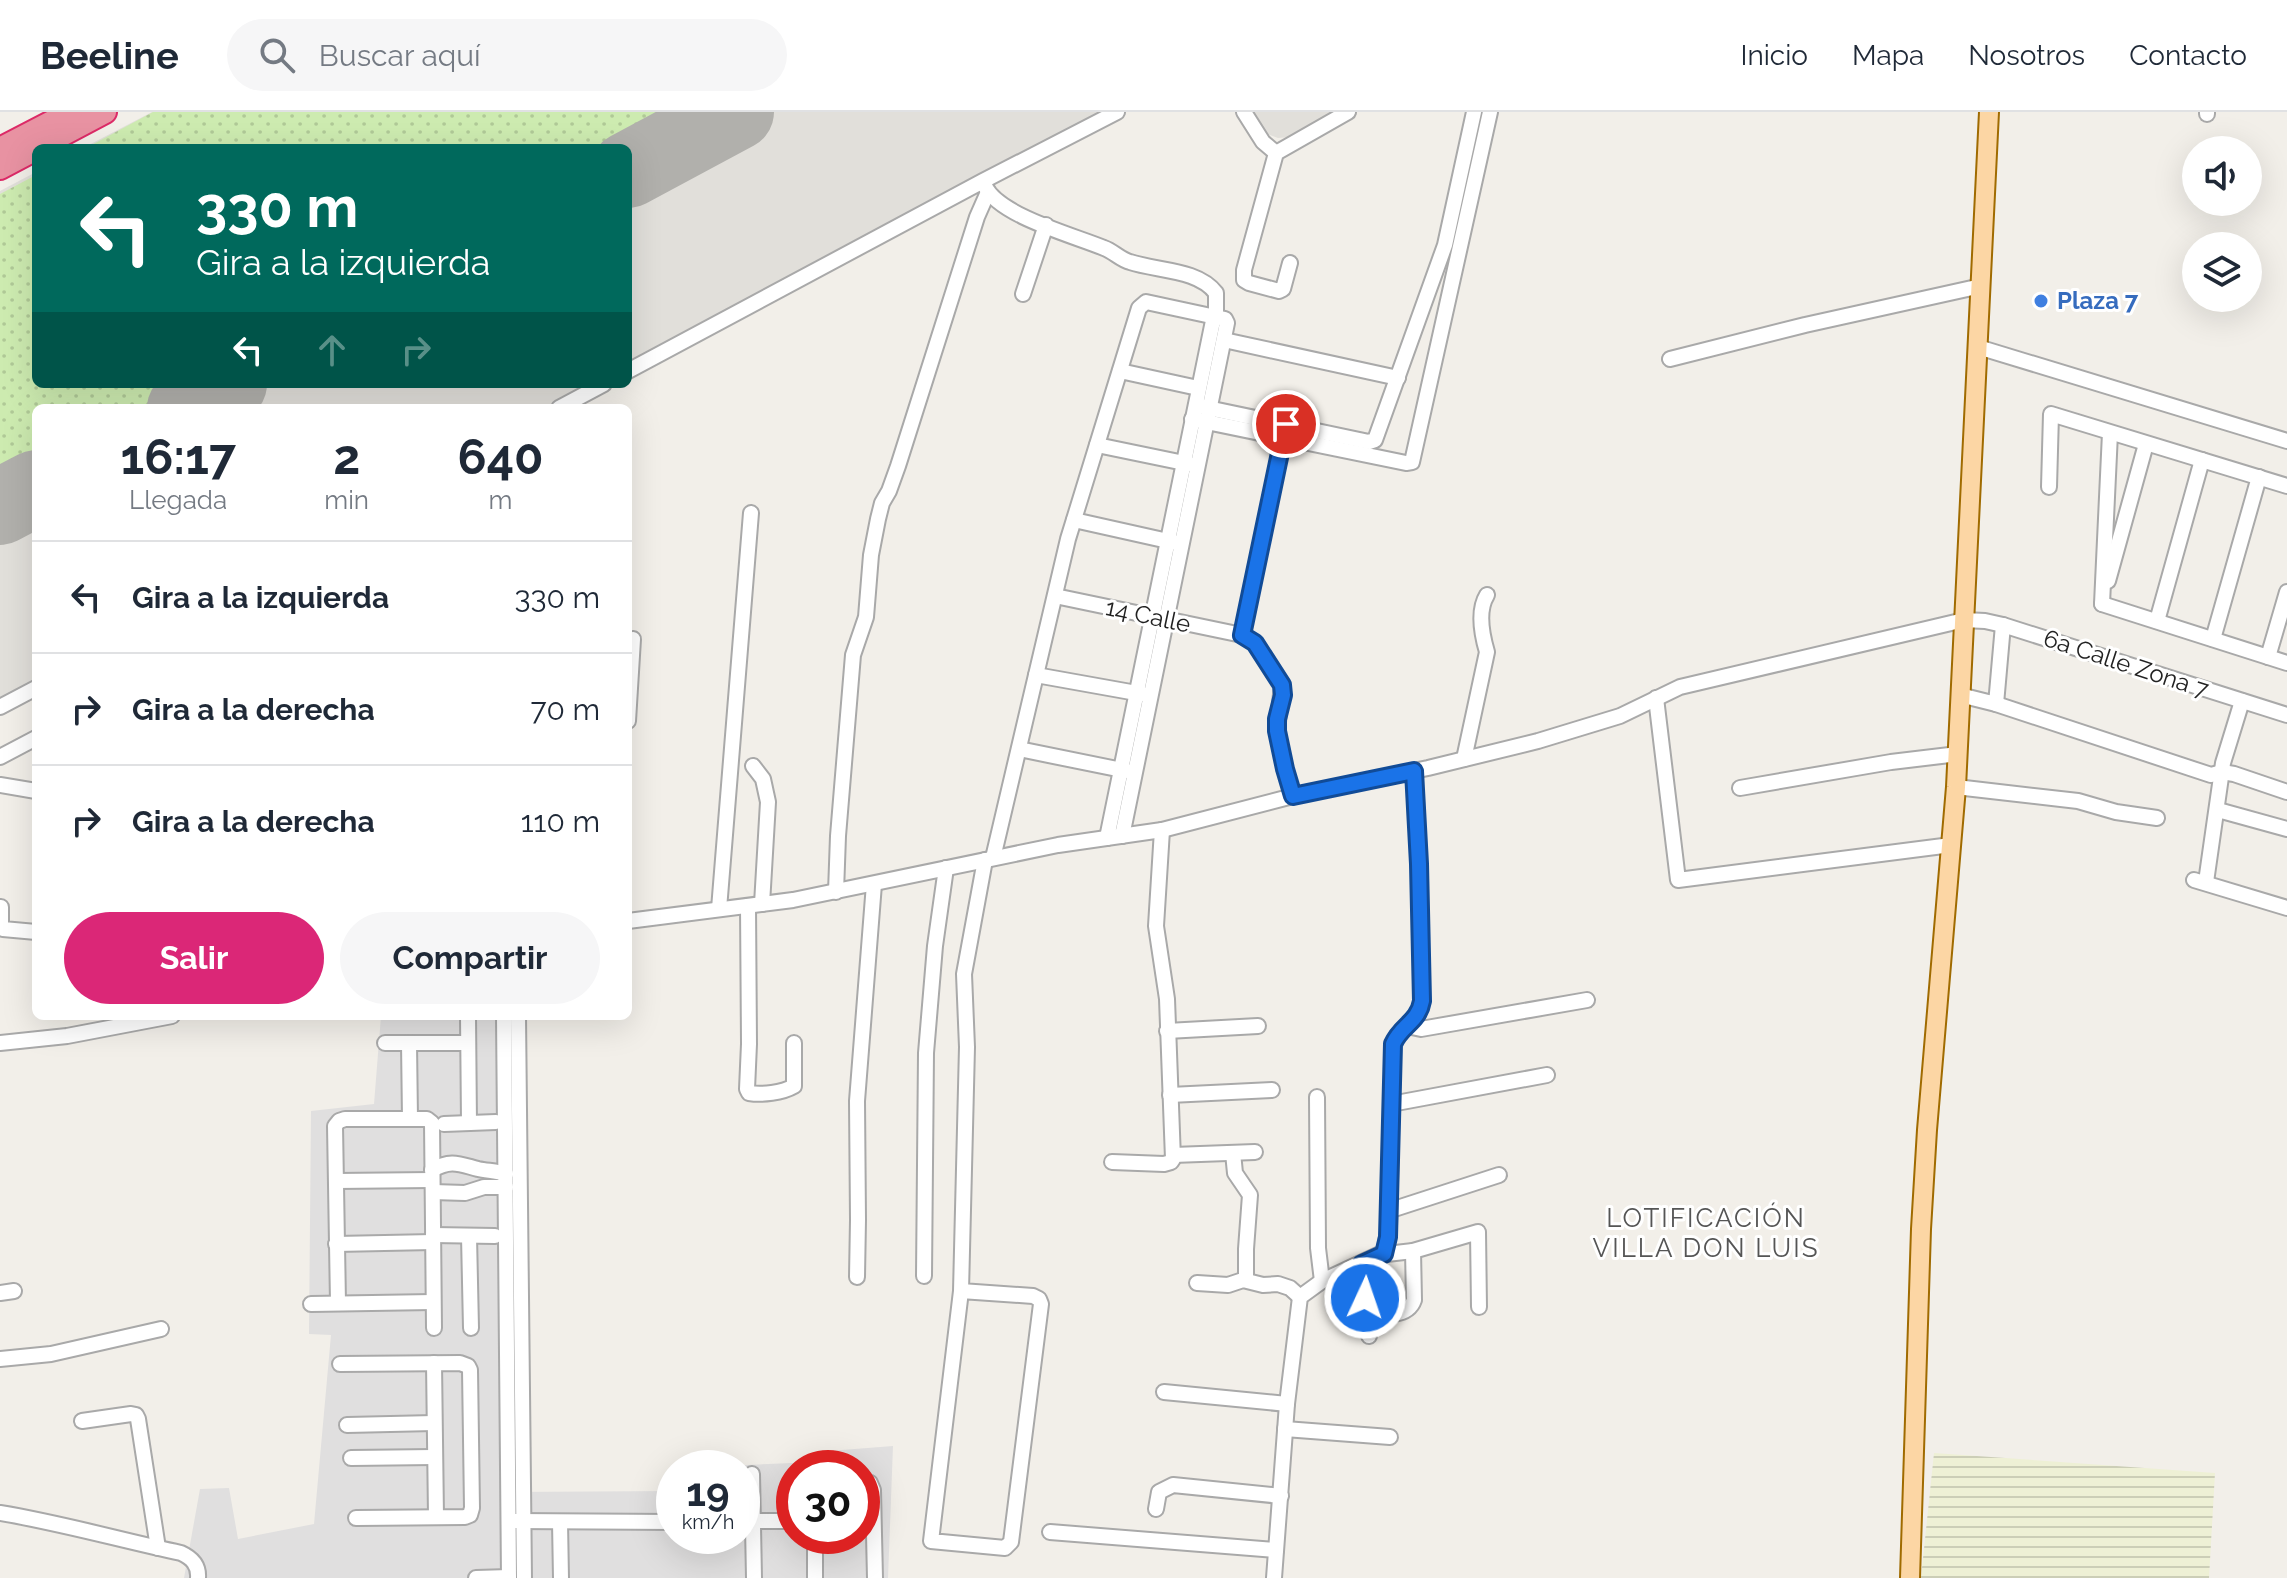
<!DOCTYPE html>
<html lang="es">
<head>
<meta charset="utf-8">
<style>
	:root { --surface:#fff; --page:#f6f6f7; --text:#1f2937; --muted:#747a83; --line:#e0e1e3; --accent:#db2777 }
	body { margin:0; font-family:Raleway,sans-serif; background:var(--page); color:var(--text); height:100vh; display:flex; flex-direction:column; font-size:30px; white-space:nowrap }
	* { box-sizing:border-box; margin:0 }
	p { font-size:26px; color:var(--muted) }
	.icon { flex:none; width:44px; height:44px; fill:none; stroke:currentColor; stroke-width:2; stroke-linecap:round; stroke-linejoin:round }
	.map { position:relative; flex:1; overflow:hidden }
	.drawer { position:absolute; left:32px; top:292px; width:600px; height:616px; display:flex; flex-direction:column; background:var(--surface); border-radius:12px; box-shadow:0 8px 32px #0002 }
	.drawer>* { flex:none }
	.banner { position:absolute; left:32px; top:32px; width:600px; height:244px; border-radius:12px; box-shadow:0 8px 32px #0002; background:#00695c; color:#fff; overflow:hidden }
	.buttons { position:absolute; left:2182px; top:24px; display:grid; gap:16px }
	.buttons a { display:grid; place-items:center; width:80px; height:80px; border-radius:50%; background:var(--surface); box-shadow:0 8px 32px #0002; font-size:40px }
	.speed { position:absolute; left:656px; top:1338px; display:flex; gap:16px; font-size:40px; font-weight:700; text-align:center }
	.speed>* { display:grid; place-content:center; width:104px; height:104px; border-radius:50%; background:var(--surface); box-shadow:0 8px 32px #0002; line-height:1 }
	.speed small { font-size:20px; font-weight:400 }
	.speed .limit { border:12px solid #d22; background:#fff; color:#111 }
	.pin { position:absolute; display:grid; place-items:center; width:68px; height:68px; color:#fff; margin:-34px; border:4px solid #fff; border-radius:50%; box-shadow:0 2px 8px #0007 }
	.me { position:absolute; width:88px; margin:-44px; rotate:3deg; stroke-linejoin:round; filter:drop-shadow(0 0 6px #0008) }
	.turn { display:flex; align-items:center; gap:28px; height:168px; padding:0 32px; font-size:36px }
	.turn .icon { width:104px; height:104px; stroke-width:2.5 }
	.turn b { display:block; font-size:56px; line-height:68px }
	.lanes { display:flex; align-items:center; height:76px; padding:0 32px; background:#0003; justify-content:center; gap:40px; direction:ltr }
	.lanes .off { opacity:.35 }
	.eta { display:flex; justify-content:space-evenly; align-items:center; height:136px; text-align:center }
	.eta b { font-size:48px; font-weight:700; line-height:56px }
	.button { display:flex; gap:16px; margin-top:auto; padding:16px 32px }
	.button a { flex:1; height:92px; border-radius:48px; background:var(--accent); color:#fff; font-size:32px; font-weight:700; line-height:92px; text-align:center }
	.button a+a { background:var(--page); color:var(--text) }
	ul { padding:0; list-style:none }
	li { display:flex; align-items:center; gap:24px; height:112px; padding:0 32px; border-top:2px solid var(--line) }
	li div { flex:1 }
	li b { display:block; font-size:30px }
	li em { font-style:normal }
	header { display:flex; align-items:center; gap:48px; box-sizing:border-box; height:112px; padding:0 40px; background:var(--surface); border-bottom:2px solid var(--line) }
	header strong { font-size:38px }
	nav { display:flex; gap:44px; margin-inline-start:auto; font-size:28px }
	.search { width:560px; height:72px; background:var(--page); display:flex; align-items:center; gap:20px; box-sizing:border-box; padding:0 28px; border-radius:44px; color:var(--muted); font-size:30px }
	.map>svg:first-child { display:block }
</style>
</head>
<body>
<header>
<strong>Beeline</strong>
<div class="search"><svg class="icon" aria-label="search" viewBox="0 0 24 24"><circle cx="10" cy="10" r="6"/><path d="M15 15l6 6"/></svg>Buscar aquí</div>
<nav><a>Inicio</a><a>Mapa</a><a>Nosotros</a><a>Contacto</a></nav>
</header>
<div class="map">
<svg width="2287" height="1466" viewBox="0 0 2287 1466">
	<defs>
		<pattern id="farmland-rules" width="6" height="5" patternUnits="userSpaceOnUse" patternTransform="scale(2)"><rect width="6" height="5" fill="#eef0d5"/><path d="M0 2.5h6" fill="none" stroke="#ccceb7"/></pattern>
		<pattern id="grass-dots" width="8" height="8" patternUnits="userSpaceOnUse" patternTransform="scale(2)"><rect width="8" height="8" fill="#cdebb0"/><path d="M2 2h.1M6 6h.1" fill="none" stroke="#b0c997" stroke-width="1.8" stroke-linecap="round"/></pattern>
	</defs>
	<rect width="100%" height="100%" fill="#f2efe9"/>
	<path fill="#e0dfdf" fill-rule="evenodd" d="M381,904H498L504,1380L674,1379V1424H742V1356H724V1354L816,1350V1340L893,1334L888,1466H184L200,1377L229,1376L238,1427L314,1412L331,1223L309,1222L311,999L374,992ZM794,1356H862V1424H794Z"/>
	<g fill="#e1dfda">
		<path d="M152,0H1103L628,255V36H83Z"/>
		<path d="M1254,0H1339L1291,25L1278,26L1265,21Z"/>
		<path d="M36,60V272H596L550,296H36V569L0,589V79Z"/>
	</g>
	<path fill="url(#farmland-rules)" d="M1934,1341L2215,1361L2209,1466H1921Z"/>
	<g fill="url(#grass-dots)">
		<path d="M153,0H698L628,38L86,36Z"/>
		<path d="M36,63V272H190L145,296H36V354L0,374V82Z"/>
	</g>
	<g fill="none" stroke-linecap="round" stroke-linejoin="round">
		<g stroke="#b1b0ac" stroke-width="76">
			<path d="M628,58L736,0"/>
			<path d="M185,296L229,272"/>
			<path d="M0,395L36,376"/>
		</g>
		<g stroke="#a9a9a9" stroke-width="18">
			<g id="minor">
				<path d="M1244,0L1263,30L1276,41"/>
				<path d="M2207,2V0"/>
				<path d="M985,74C999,104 1073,123 1104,136C1113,139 1121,148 1130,150C1157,159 1198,157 1216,181V205"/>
				<path d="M1290,151L1283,177L1279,179L1249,171L1244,168V158L1276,41L1348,0"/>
				<path d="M1023,182L1046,113"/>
				<path d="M1224,228L1398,266"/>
				<path d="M1978,235L2287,329"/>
				<path d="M1670,247L1805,213L1981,174"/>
				<path d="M628,259L983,69L1117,0"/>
				<path d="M1120,259L1198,276"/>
				<path d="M1203,295L1369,330L1375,328L1445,133L1474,0"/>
				<path d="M559,296L604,272"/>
				<path d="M1192,307L1406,351L1412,350L1490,0"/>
				<path d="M1097,333L1189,352"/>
				<path d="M2049,375L2051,302L2287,374"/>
				<path d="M1074,408L1177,431"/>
				<path d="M2108,469L2146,332"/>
				<path d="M1055,484L1242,523L1255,531L1282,573L1277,619L1285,657L1293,684"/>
				<path d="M2102,492L2287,551"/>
				<path d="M2102,492L2110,321"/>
				<path d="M2157,509L2202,348"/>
				<path d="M1242,523L1284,320"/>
				<path d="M2213,527L2259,365"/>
				<path d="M2268,545L2287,480"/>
				<path d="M1036,563L1142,582"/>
				<path d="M1960,583L1996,592L2003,513"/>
				<path d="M1656,586L1678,768L1951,733"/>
				<path d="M1996,592L2211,663L2222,660L2234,662L2287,680"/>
				<path d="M0,595L36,576"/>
				<path d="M628,609L633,527"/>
				<path d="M1019,637L1127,659"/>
				<path d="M0,645L36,626"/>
				<path d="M1464,647L1487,540C1482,523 1477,499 1487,483"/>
				<path d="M753,654L763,667L768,690L762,792"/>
				<path d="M0,673L36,679"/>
				<path d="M1956,675L2078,689L2116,700L2157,706"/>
				<path d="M1740,676L1891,650L1958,642"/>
				<path d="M2218,698L2287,717"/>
				<path d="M1107,726L1214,204"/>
				<path d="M993,746L1068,427L1139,196L1146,190L1225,207L1227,211L1122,724"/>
				<path d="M2194,768L2287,796"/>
				<path d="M2206,770L2223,651L2242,589"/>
				<path d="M836,780L838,724L853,543L866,505L871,443L878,407L882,391L889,379L898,354L977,105L988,80"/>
				<path d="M748,794L749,932L747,977L749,981C762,983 782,981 794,974V931"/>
				<path d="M1,795V814L3,817L36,820"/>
				<path d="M719,797L751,401"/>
				<path d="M628,809L793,788L1058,733L1162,718L1293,684L1428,656L1538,629L1620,604L1680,575L1964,508L1985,509L2003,513L2287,603"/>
				<path d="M468,904L469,1011"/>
				<path d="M504,904L509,1466"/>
				<path d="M518,904L524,1466"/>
				<path d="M1407,914L1421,917L1587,888"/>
				<path d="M1167,919L1258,914"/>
				<path d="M0,931L67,924L172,904"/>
				<path d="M385,931H468"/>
				<path d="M409,931L410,1007"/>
				<path d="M1170,983L1272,978"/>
				<path d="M1317,985L1318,1136L1322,1169"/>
				<path d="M1391,992L1547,963"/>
				<path d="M444,1012L496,1010"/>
				<path d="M1233,1041L1235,1061L1250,1083L1246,1137V1168"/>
				<path d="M1173,1043L1255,1040"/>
				<path d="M1112,1050L1164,1052L1171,1050L1173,1047L1167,887L1156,814L1162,718"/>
				<path d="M432,1058C451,1047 459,1052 478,1057C487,1059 497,1059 506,1062"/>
				<path d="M336,1069L432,1068"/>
				<path d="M433,1080L465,1081L484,1075H506"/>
				<path d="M1388,1099L1499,1063"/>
				<path d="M433,1123L495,1124"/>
				<path d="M469,1124L471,1216"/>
				<path d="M336,1132L433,1130"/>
				<path d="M1384,1142L1389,1114L1393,932L1397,924L1417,904L1422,889L1419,752L1414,659"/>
				<path d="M1362,1152L1369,1224"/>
				<path d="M924,1164L926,941L935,834L946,756"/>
				<path d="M857,1165L858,1108L857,989L874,772"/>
				<path d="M1197,1171L1228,1173L1243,1168L1263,1173L1278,1172L1290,1176L1300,1185"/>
				<path d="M961,1179L1033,1184L1039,1187L1041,1192L1011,1430L1005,1436L931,1429L961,1179L967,935L964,862L985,748"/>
				<path d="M0,1181L14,1179"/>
				<path d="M338,1191L335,1014L339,1009L345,1007H427L432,1011L434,1216"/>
				<path d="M311,1192L433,1190"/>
				<path d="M1367,1201C1382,1203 1408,1206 1414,1188L1413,1139"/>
				<path d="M0,1247L51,1242L161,1217"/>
				<path d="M434,1251L436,1405"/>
				<path d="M340,1252L460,1251L468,1254L470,1258L472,1396L470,1403L465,1405L356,1406"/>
				<path d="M1164,1280L1287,1292"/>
				<path d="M82,1309L131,1302L136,1303L138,1307L158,1436"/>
				<path d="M347,1313L434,1311"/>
				<path d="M1285,1317L1390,1325"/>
				<path d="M351,1346L434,1345"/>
				<path d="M752,1362L754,1466"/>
				<path d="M862,1370L870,1371L873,1378L875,1466"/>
				<path d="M1156,1397L1159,1380L1173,1373L1281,1384"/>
				<path d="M0,1401C61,1411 120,1428 181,1441C192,1446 199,1453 198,1466"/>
				<path d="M514,1409L674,1410"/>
				<path d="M742,1409H794"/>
				<path d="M560,1410L561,1466"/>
				<path d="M1050,1420L1276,1438"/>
				<path d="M815,1424V1466"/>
				<path d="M476,1466L509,1465"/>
				<path d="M1274,1466L1287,1292L1300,1185L1322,1169L1378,1143L1413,1139L1478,1120L1479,1195"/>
			</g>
		</g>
		<g stroke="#a06b00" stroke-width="22">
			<path id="major" d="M1910,1466L1921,1117L1927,1018L1956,675L1989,0"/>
		</g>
		<g stroke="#dc2a67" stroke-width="26">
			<g id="highway">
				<path d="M37,36L105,0"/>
				<path d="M0,37L71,0"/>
				<path d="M0,56L36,37"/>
			</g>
		</g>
		<use href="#minor" stroke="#fff" stroke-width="14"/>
		<use href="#major" stroke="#fcd6a4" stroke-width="18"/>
		<use href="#highway" stroke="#e892a2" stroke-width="22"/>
	</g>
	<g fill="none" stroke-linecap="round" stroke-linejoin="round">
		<g stroke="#114b97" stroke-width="20">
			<path id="route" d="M1286,312L1242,523L1255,531L1282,573L1283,583L1277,607V619L1285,657L1293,684L1414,659L1419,752L1422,889C1418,911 1401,913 1393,932L1388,1125L1384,1142L1362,1152L1365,1186"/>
		</g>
		<use href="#route" stroke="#1a73e8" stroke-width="14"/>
	</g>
	<circle fill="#3f7fe0" stroke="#fff" stroke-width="3" cx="2041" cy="189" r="8"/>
	<g text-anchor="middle" stroke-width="6" stroke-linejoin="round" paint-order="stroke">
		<g font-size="24" font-weight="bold" fill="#366cbe" stroke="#fff" text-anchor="start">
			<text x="2057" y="197">Plaza 7</text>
		</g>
		<g font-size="24" fill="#222" stroke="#fff">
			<text transform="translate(1148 504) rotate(12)" y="8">14 Calle</text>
			<text transform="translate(2126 552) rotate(18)" y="8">6a Calle Zona 7</text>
		</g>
		<g font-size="26" letter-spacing="2" fill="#555" stroke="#fff">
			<text x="1706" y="1115">LOTIFICACIÓN<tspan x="1706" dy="30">VILLA DON LUIS</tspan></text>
		</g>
	</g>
</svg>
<div class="buttons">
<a><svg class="icon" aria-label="sound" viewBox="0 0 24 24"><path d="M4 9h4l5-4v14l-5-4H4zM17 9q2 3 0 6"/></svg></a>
<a><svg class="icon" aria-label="layers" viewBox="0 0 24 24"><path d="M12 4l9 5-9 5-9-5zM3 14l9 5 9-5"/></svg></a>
</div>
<div class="speed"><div>19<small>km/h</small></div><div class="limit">30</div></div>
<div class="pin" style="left:1286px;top:312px;background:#d93025"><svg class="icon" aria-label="arrive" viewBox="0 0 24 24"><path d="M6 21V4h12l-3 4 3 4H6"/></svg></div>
<svg class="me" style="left:1365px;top:1186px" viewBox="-20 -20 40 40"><circle r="17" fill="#1a73e8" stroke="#fff" stroke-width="3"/><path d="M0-11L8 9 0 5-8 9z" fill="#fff"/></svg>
<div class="banner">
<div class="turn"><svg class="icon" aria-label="left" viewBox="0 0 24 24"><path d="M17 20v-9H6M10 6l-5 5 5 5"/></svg><div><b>330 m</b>Gira a la izquierda</div></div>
<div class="lanes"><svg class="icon" aria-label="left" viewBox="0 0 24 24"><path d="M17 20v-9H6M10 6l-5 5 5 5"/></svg><svg class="icon off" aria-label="ahead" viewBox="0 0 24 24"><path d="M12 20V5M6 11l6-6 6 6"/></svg><svg class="icon off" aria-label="right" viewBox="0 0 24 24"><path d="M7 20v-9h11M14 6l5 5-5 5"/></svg></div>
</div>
<section class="drawer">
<div class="eta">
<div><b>16:17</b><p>Llegada</p></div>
<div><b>2</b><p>min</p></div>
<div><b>640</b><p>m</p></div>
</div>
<ul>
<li><svg class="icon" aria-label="left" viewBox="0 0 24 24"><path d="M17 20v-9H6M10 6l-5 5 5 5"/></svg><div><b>Gira a la izquierda</b></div><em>330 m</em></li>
<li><svg class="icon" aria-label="right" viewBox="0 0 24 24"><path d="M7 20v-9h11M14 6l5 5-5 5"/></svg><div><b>Gira a la derecha</b></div><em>70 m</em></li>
<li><svg class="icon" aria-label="right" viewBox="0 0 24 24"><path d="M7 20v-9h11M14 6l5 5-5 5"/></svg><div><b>Gira a la derecha</b></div><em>110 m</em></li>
</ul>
<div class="button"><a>Salir</a><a>Compartir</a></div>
</section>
</div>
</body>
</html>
